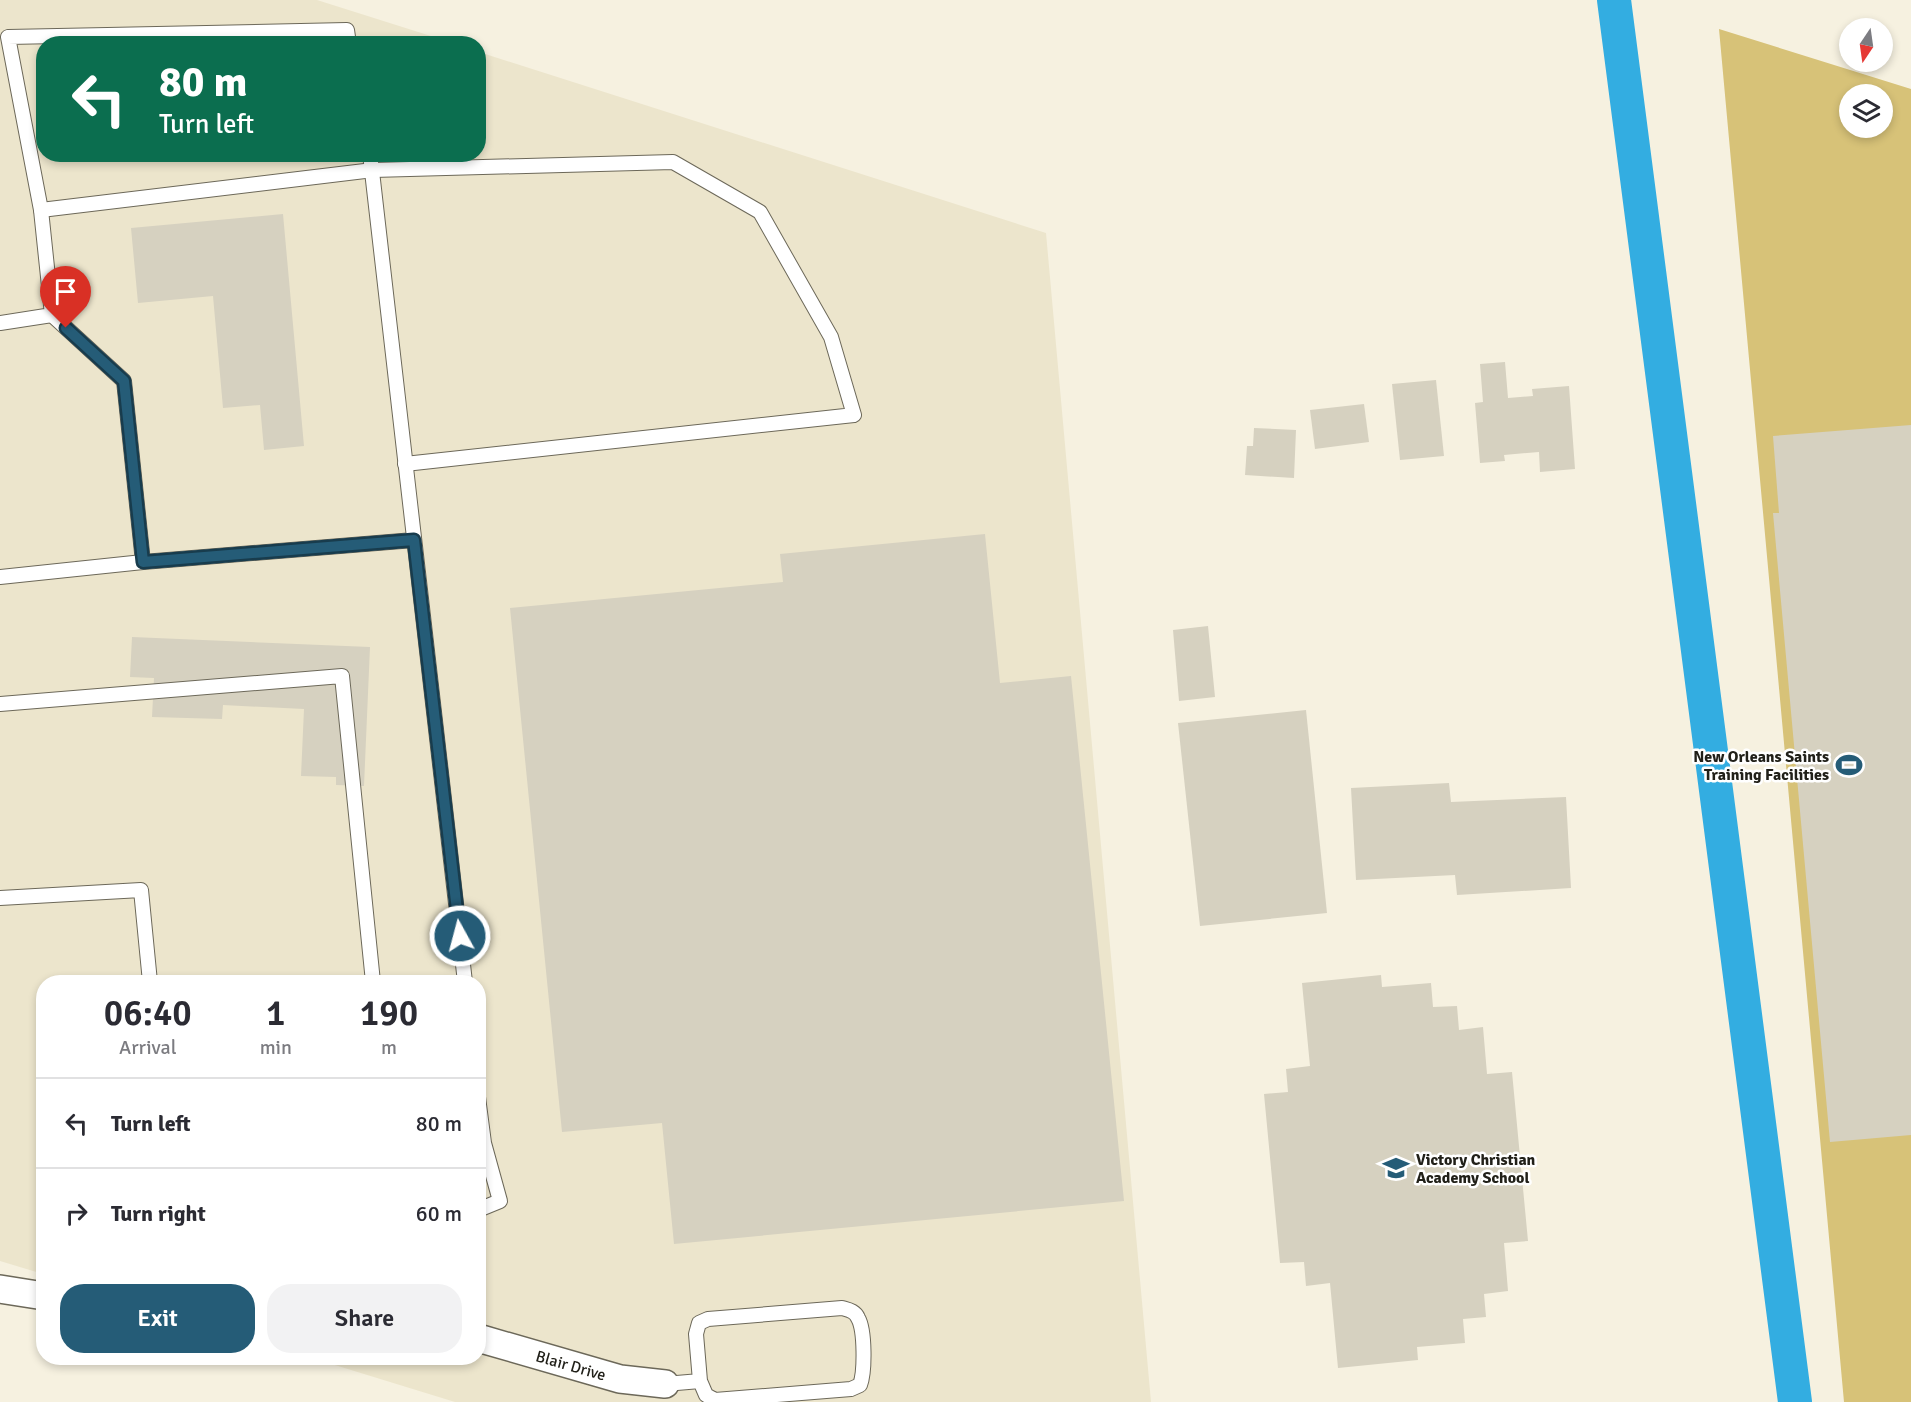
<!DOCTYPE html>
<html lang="en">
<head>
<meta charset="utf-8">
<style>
	:root { --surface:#fff; --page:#f2f2f3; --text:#2b2b33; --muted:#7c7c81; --line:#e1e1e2; --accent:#255c77 }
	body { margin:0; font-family:Signika,sans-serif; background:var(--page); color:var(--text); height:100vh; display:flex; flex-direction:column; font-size:22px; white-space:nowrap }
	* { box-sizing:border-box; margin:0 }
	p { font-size:20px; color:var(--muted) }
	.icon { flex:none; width:33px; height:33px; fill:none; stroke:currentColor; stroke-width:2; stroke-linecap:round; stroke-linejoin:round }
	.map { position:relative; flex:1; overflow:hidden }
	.details { position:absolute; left:36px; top:975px; width:450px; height:390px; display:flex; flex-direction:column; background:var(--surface); border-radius:24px; box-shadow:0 3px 9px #0003 }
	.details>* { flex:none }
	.top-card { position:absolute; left:36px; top:36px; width:450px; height:126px; border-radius:24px; box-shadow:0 3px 9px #0003; background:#0b6e4f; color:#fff; overflow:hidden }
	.needle { width:39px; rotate:193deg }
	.buttons { position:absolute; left:1839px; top:18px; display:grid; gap:12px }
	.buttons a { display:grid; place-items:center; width:54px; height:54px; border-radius:50%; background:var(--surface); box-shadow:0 3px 9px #0003; font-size:30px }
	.pin { position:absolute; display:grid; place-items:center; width:51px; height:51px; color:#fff; margin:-62px -26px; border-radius:50% 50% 50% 0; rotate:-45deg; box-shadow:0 0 6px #0007 }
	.pin .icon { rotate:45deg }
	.me { position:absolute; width:66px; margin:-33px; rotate:353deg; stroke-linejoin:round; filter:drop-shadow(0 0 4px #0008) }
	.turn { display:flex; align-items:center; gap:21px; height:126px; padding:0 24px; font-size:27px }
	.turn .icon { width:78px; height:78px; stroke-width:2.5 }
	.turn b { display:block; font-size:42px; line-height:51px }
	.eta { display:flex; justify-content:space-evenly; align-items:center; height:102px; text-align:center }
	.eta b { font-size:36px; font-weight:600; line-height:42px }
	.primary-button { display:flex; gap:12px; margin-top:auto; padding:12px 24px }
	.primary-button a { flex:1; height:69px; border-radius:24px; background:var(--accent); color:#fff; font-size:24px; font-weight:600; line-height:69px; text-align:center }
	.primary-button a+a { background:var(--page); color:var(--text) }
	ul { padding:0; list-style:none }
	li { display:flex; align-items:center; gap:18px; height:90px; padding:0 24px; border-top:2px solid var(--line) }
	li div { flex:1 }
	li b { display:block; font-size:22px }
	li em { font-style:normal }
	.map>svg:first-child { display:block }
</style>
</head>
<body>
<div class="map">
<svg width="1911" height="1402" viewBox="0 0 1911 1402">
	<rect width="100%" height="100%" fill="#f6f1e0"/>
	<path fill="#ece5cc" d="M0,0H317L453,43L44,44V154H478L479,52L1046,233L1151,1402H455L312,1358H478V982H44L43,1274L0,1261Z"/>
	<path fill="#d7c278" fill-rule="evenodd" d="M1719,29L1911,89V1402H1844ZM1850,94H1882V128H1850Z"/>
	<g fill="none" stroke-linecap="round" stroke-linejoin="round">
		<path stroke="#33ade1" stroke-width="34" d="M1614,0L1795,1402"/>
	</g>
	<g fill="#d6d1c0">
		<path d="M283,214L304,446L264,450L260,405L223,408L213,296L138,303L131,228Z"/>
		<path d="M1505,362L1508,398L1533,396L1532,389L1569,386L1575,469L1540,472L1539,452L1504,455L1505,461L1480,463L1475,403L1483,402L1480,364Z"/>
		<path d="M1436,380L1444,456L1400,460L1392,384Z"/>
		<path d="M1364,404L1369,442L1315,449L1310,410Z"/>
		<path d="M1911,425V1135L1830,1142L1773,513H1779L1773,436Z"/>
		<path d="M1254,428L1296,430L1294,478L1245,475L1247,446H1253Z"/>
		<path d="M985,534L1000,683L1071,676L1124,1201L674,1244L662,1123L562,1132L510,608L783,582L780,554Z"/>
		<path d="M1208,626L1215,697L1179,701L1173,630Z"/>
		<path d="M132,637L370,647L364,786L336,785V777L301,776L304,709L223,705L222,719L152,717L154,678L130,677Z"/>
		<path d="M1306,710L1327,913L1200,926L1178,723Z"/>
		<path d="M1449,783L1451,802L1566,797L1571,888L1457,895L1455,875L1356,880L1351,788Z"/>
		<path d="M1381,975L1382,987L1431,983L1433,1007L1457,1006L1459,1030L1483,1027L1487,1074L1512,1072L1528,1241L1504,1243L1508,1291L1484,1294L1486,1317L1463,1319L1465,1343L1417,1347L1418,1360L1338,1368L1330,1283L1306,1286L1304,1262L1280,1263L1264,1094L1288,1092L1286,1069L1310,1066L1302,983Z"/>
	</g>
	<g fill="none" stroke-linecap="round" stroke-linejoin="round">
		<g stroke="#6c6859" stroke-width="16">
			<g id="service">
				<path d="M370,154L465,982"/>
				<path d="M41,210L373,170L673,162L760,212L831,337L854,415L405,464"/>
				<path d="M52,315L124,381L143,562"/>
				<path d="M0,323L52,315L41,210L8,37L347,30L349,44"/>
				<path d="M0,577L143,562L414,540"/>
				<path d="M0,704L342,676L373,982"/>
				<path d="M0,898L141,890L150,982"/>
				<path d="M478,1097L484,1143L500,1201L478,1210"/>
				<path d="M665,1384L700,1381L706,1395L715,1400L851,1389L860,1385C865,1372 865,1330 858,1318C855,1311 849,1310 842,1308L708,1319L699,1323L696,1334L700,1381"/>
			</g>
		</g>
		<g stroke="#6c6859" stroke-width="30">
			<g id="minor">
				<path d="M0,1289L44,1296"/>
				<path d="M478,1338L620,1379L665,1384"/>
			</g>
		</g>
		<use href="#service" stroke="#fff" stroke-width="14"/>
		<use href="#minor" stroke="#fff" stroke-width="27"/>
	</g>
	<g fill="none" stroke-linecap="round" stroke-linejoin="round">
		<g stroke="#183c4d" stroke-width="15">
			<path id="route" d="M66,328L124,381L143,562L414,540L460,936"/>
		</g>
		<use href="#route" stroke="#255c77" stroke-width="10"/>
	</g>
	<defs>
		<g id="stadium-bare" transform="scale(2.07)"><path d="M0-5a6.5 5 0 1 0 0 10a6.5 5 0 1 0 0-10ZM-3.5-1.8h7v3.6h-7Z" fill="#255c77" stroke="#fff" stroke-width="2.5" paint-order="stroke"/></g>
		<g id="school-bare" transform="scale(2.07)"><path d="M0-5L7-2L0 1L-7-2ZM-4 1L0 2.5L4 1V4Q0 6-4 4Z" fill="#255c77" stroke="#fff" stroke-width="2.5" paint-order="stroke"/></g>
	</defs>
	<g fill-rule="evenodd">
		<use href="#stadium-bare" x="1849" y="765"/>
		<use href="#school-bare" x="1396" y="1168"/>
	</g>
	<g text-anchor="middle" stroke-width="5" stroke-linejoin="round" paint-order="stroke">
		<g font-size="16" font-weight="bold" fill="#212019" stroke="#fff" text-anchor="end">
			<text x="1829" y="762">New Orleans Saints<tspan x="1829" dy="18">Training Facilities</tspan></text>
			<text x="1416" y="1165" text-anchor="start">Victory Christian<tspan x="1416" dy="18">Academy School</tspan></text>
		</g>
		<g font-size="16" fill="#212019" stroke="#fff">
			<text transform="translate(571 1365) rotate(16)" y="6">Blair Drive</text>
		</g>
	</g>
</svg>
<div class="buttons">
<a><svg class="needle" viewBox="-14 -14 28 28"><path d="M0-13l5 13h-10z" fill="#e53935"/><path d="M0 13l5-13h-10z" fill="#7c7c81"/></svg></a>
<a><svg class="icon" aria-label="layers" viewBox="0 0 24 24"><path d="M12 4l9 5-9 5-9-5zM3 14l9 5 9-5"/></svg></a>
</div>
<div class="pin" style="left:66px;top:328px;background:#d93025"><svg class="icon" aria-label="arrive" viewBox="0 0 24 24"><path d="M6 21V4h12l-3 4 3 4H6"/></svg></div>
<svg class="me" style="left:460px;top:936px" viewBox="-20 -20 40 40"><circle r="17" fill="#255c77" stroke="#fff" stroke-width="3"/><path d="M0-11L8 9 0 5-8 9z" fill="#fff"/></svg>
<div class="top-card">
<div class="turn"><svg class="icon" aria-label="left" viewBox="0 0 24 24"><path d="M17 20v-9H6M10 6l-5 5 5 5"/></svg><div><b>80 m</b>Turn left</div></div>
</div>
<section class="details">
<div class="eta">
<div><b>06:40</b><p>Arrival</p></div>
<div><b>1</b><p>min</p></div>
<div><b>190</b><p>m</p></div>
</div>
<ul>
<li><svg class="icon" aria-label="left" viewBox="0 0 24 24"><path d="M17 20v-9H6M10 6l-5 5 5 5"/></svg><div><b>Turn left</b></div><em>80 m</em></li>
<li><svg class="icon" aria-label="right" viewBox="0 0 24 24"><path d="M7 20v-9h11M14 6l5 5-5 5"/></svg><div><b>Turn right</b></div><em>60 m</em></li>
</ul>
<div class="primary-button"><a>Exit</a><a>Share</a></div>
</section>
</div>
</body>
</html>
